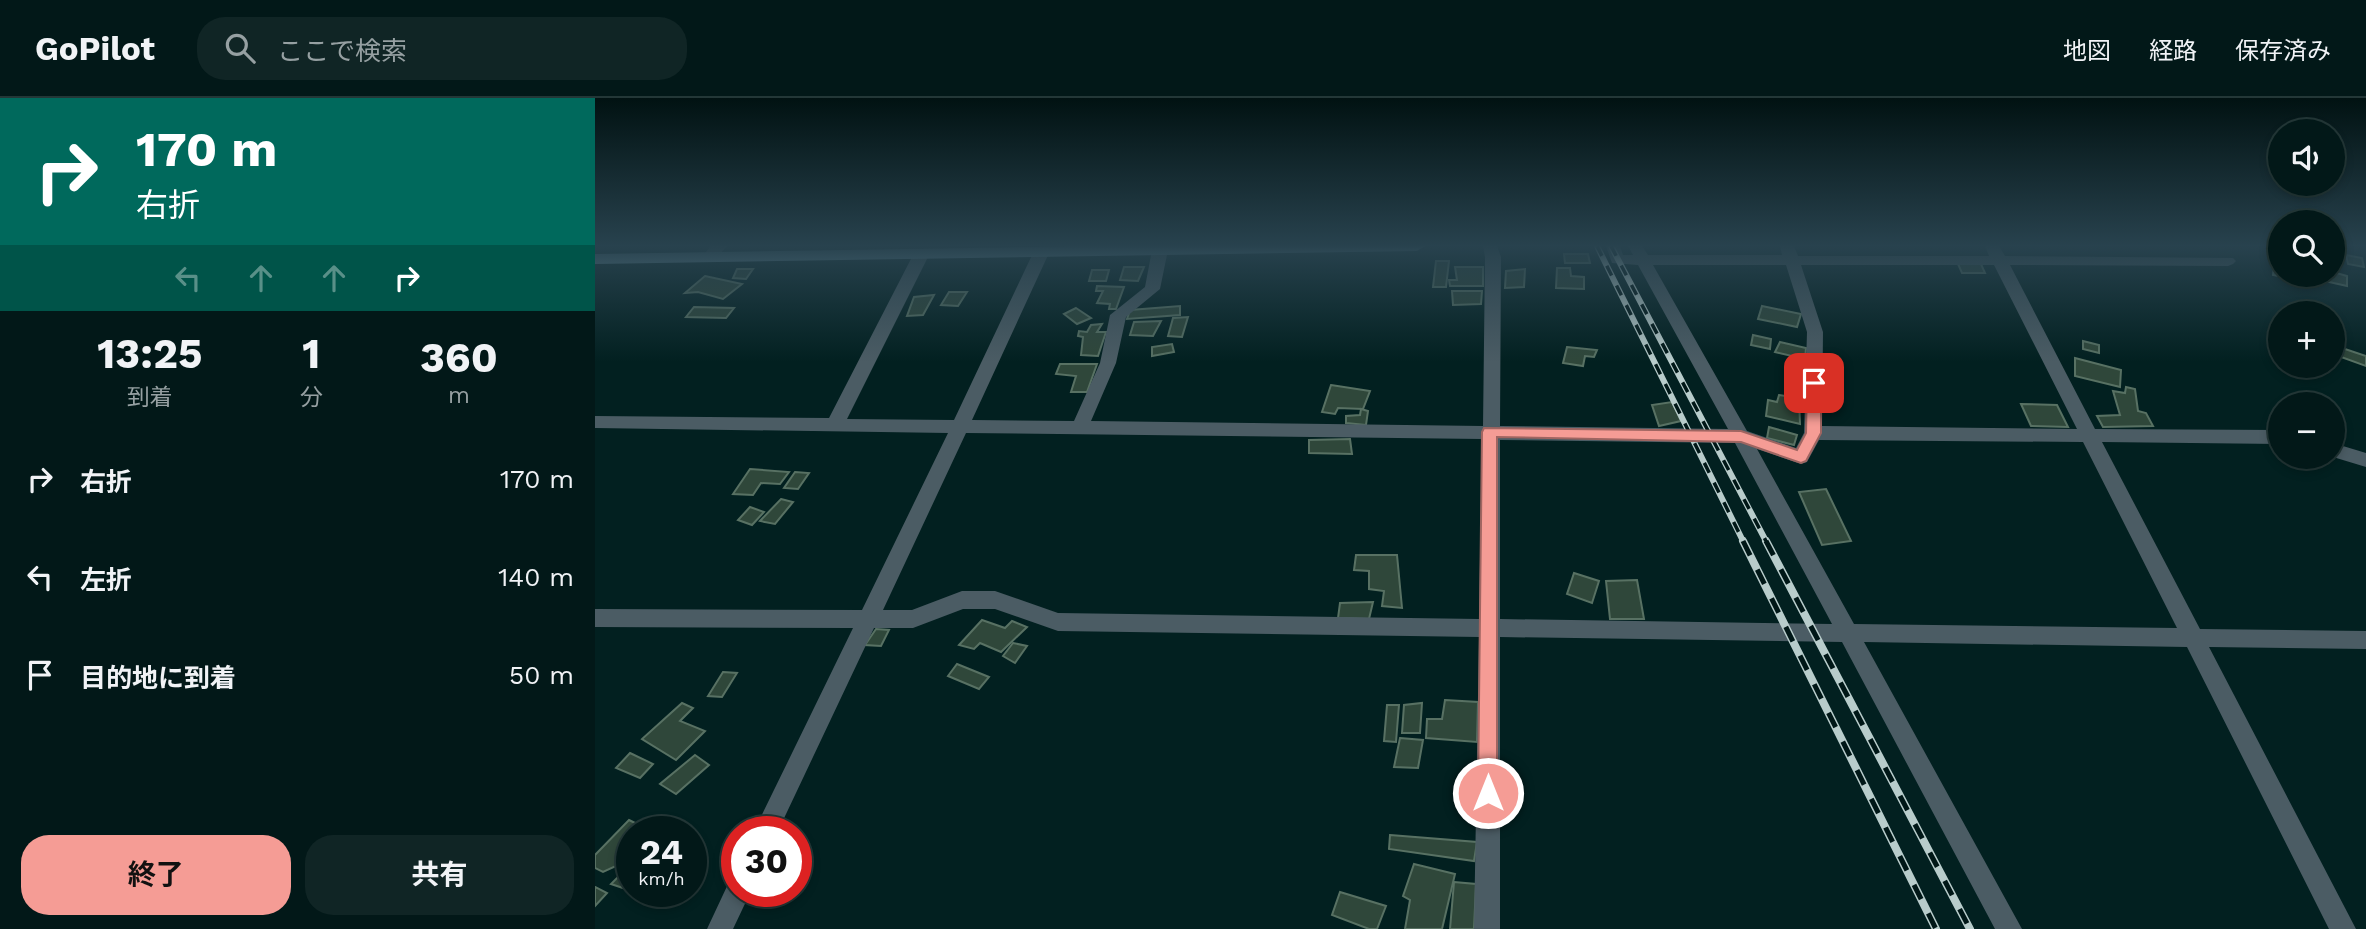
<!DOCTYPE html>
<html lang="ja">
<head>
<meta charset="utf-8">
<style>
	:root { --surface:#021818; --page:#102525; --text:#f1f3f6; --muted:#96a0a2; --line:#233737; --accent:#f59c95 }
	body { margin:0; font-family:"Work Sans","Noto Sans JP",sans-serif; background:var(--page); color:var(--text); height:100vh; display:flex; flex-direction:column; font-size:26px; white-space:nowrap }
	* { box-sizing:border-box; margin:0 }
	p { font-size:23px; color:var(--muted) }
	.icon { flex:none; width:38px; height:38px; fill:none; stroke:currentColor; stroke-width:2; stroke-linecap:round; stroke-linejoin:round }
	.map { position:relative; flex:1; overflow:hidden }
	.drawer { display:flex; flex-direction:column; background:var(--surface); width:595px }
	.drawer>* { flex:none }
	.hud { background:#00695c; color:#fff; overflow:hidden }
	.buttons { position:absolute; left:1673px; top:21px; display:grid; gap:14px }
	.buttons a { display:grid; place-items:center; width:77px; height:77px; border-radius:50%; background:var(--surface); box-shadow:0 4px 10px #0003,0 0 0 2px var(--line); font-size:35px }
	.speed { position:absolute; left:21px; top:718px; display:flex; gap:14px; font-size:35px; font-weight:700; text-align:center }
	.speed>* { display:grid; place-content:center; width:91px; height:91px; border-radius:50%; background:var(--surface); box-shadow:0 4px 10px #0003,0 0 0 2px var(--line); line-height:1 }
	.speed small { font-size:18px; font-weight:400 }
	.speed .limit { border:10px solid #d22; background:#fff; color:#111 }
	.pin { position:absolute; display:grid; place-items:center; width:60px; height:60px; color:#fff; margin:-30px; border-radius:14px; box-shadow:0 4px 10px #0006 }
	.me { position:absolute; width:77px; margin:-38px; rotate:0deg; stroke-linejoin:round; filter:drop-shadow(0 0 5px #0008) }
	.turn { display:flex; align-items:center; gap:24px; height:147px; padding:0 21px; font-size:32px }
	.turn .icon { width:91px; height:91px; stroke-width:2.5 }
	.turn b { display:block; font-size:49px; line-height:60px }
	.lanes { display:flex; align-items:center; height:66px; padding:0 21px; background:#0003; justify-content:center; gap:35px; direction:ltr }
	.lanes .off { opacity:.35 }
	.eta { display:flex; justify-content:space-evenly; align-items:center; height:119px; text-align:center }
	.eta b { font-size:42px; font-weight:700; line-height:49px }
	.cta { display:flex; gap:14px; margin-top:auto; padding:14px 21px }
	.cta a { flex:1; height:80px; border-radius:28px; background:var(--accent); color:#111; font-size:28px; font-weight:700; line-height:80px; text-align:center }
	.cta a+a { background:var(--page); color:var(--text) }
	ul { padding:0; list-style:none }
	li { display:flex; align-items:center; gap:21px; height:98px; padding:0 21px }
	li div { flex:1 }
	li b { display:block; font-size:26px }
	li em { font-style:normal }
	header { display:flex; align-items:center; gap:42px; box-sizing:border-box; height:98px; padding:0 35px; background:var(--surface); border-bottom:2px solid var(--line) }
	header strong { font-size:33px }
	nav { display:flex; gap:38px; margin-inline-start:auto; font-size:24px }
	.search { width:490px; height:63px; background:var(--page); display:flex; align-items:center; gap:18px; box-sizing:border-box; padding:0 24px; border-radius:28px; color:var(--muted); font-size:26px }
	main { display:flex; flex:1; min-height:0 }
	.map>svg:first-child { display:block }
</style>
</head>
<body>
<header>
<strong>GoPilot</strong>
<div class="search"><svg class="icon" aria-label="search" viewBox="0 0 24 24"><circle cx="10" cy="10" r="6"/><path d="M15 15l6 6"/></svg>ここで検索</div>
<nav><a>地図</a><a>経路</a><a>保存済み</a></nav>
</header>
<main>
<section class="drawer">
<div class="hud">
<div class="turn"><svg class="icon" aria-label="right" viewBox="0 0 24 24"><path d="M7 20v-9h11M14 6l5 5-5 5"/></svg><div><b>170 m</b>右折</div></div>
<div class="lanes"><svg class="icon off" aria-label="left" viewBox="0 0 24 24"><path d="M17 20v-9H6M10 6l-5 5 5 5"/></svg><svg class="icon off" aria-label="ahead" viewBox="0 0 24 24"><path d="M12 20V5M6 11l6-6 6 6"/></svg><svg class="icon off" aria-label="ahead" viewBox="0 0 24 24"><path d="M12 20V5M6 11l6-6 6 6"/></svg><svg class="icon" aria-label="right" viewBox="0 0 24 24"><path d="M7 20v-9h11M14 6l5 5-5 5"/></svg></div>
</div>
<div class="eta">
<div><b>13:25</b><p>到着</p></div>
<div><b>1</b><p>分</p></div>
<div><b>360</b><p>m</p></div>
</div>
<ul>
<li><svg class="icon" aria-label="right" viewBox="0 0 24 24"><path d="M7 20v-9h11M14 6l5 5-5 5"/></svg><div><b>右折</b></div><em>170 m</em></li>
<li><svg class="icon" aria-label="left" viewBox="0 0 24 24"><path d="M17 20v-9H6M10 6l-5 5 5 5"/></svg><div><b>左折</b></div><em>140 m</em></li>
<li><svg class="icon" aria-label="arrive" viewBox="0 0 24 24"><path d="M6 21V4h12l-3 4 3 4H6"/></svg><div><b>目的地に到着</b></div><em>50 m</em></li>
</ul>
<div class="cta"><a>終了</a><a>共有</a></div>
</section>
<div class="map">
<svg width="1771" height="831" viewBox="0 0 1771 831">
	<rect width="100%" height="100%" fill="#022020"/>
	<g fill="#2f473a" stroke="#587163" stroke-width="2">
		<path d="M969,156H993L995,165H970Z"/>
		<path d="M1751,157L1767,160L1769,169L1753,166Z"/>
		<path d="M1680,159L1685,160V177H1697L1698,181L1678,177Z"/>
		<path d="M841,163H854L851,189H838Z"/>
		<path d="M1363,166H1386L1390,175H1367Z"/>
		<path d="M529,169H549L543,183L525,182Z"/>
		<path d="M860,169H888V188H855L854,182H862Z"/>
		<path d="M962,170H975L976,178L989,179V191L961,190Z"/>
		<path d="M142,171H158L151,181L138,180Z"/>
		<path d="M930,171L929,189L910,190L911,173Z"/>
		<path d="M497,172H514L511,183H494Z"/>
		<path d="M1738,174L1752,178V188L1703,177H1738Z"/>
		<path d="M110,178L147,186L128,201L103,194L90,195Z"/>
		<path d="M502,188L529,189L521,211H514L515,206L502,205L508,193H501Z"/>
		<path d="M857,193H887L886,206L858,207Z"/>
		<path d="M354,194H372L363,208L346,207Z"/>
		<path d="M339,197L328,217L312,218L319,199Z"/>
		<path d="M585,208V217L532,221L535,212Z"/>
		<path d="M1167,208L1206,216L1202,229L1163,221Z"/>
		<path d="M99,209L139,210L131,220L91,219Z"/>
		<path d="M481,210L496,220L482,226L469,216Z"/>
		<path d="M593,219L587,239L573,238L578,220Z"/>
		<path d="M566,223L558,238L535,237L539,224Z"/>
		<path d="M507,226L502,234H511L503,258L486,257L488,239L483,238L484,233L492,234L496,227Z"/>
		<path d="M1158,237L1176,241L1175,251L1156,247Z"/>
		<path d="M1488,243L1504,247V255L1488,251Z"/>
		<path d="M1185,244L1211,250L1210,261L1180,254Z"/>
		<path d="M577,246L579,254L557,258V249Z"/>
		<path d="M1738,247L1771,258V268L1738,256Z"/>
		<path d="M972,249L1002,252L999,259L990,258L988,268L968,265Z"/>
		<path d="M1480,260L1526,272L1525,289L1480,278Z"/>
		<path d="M465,266H502L492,294H476L481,278L461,276Z"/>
		<path d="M736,287L775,293L768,311L743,310L740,316L727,314Z"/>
		<path d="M1531,289L1540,291L1543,313L1551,315L1558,328L1508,329L1502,318L1525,317L1518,293L1530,295Z"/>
		<path d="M1184,297L1204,300L1205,326L1171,318L1173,302L1182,304Z"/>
		<path d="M1077,304L1086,323L1064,328L1057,307Z"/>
		<path d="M1426,306L1462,307L1473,329L1436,328Z"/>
		<path d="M766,311L773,313L771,327L751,325V318L765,317Z"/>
		<path d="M1174,329L1202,337L1199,347L1172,340Z"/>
		<path d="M755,341L757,356L714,355V342Z"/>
		<path d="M155,371L194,374L185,386L166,385L158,397L138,396Z"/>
		<path d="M200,374L214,375L203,391L189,390Z"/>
		<path d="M1231,391L1256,443L1227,447L1204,394Z"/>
		<path d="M186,401L198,404L180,426L165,423Z"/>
		<path d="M155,409L169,414L157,427L143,422Z"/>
		<path d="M761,457H802L807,510L787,508L789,493L774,491V473L759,472Z"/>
		<path d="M979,475L1004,483L997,505L972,496Z"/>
		<path d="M1042,482L1049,521H1015L1011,483Z"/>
		<path d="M778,504L774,521L743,520L745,505Z"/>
		<path d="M387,522L410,530L417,523L432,529L406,554L385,545L379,551L364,547Z"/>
		<path d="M281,531L294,532L286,548L270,547Z"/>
		<path d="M418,545L432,548L420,565L408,558Z"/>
		<path d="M362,566L394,579L384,591L353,578Z"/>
		<path d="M128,574L142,575L127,599L113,598Z"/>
		<path d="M850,602L883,604L882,644L831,640L832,621H847Z"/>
		<path d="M87,605L98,610L85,623L110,633L81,662L47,641Z"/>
		<path d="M827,605L825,635H807L809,607Z"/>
		<path d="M792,607H804L801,644L789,643Z"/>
		<path d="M805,640L828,642L823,670L799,669Z"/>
		<path d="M35,655L58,666L45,680L21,670Z"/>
		<path d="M100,657L114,667L81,696L65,686Z"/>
		<path d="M34,722L56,733H37V760L34,762L8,774L0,770V757Z"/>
		<path d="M795,737L882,744L879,763L794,751Z"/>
		<path d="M37,765V793L16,786Z"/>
		<path d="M819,766L860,776L847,831H810L815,802L808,798Z"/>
		<path d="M859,784L881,786L879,831H855Z"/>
		<path d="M0,789L12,795L0,808Z"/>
		<path d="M745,794L791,808L782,831H774L737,817Z"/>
	</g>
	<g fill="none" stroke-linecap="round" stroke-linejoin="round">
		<g fill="#4b5c64" fill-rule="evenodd">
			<path d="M116,148H132L118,164H108L105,161Z"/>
			<path d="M563,148L570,149L573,152L565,191L531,219L521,265L496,323L888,328L890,159L888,148H902L906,159L905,328L1133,331L1043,167L1017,165L1011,148H1025L1028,157H1038L1033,148H1047L1053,157H1187L1185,148H1199L1203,158H1394L1390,148H1404L1410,158L1638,160L1641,163L1638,166L1633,168L1415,167L1500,331L1685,332V346L1507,344L1605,531L1771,533V551L1614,549L1761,831H1734L1592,549L1269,544L1427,831H1400L1247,544L905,539V831H879L884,539L463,533L400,511H368L318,530H279L183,733H159L258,530L0,529V511L267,512L353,335L0,330V318L234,320L318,157L326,152L334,157L252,321L359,322L438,155L446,150L454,155L377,322L479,323L505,265L515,217L550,189L557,152ZM1058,167H1191L1212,234L1209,335L1201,350L1152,333ZM1206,167H1399L1482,331L1227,328L1228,234ZM371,335L887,341L884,521L463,515L400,493H367L317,512H288ZM905,342L1140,345L1237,526L905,521ZM1224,342L1488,344L1582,530L1259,526L1162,351L1206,366L1212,364Z"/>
			<path d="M1738,345L1771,355V369L1738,359Z"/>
			<path d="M142,781V793H156L138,831H112L134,784Z"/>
		</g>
		<path fill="#7a9eaf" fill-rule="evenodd" d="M504,148H830L822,153L0,166V156Z"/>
		<g stroke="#b8cccb" stroke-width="6">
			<g id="rail-far1">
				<path d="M1002,148L1149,445"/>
				<path d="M1016,148L1172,445"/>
			</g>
		</g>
		<g stroke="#b8cccb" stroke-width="8">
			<g id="rail">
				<path d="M1148,443L1341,831"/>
				<path d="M1171,443L1375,831"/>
			</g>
		</g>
		<use href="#rail-far1" stroke="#001717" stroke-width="3.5" stroke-dasharray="11" stroke-linecap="butt"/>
		<use href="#rail" stroke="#001717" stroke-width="5" stroke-dasharray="16" stroke-linecap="butt"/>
	</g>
	<linearGradient id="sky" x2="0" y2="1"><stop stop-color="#011212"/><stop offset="0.56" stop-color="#28424e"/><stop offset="1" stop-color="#28424e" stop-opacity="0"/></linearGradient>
	<rect width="1771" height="264" fill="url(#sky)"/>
	<path fill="#f59c95" stroke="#9f6561" stroke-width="2" d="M1219,280L1226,285V335L1211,363L1206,365L1146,344L902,339V695L900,701L893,704L886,701L883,695L887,334L889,330L1146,333L1202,352L1211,335L1212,285Z"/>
</svg>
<div class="buttons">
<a><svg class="icon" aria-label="sound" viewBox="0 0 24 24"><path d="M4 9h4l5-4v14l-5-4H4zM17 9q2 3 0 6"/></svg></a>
<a><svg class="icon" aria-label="search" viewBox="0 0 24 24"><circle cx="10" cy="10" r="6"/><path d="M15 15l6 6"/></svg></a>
<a>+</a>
<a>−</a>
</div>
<div class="speed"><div>24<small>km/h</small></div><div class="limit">30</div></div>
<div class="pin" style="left:1219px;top:285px;background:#d93025"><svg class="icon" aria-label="arrive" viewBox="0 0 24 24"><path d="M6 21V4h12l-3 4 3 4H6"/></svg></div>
<svg class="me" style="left:893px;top:695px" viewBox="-20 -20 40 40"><circle r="17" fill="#f59c95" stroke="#fff" stroke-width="3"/><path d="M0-11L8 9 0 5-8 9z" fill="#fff"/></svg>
</div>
</main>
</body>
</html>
